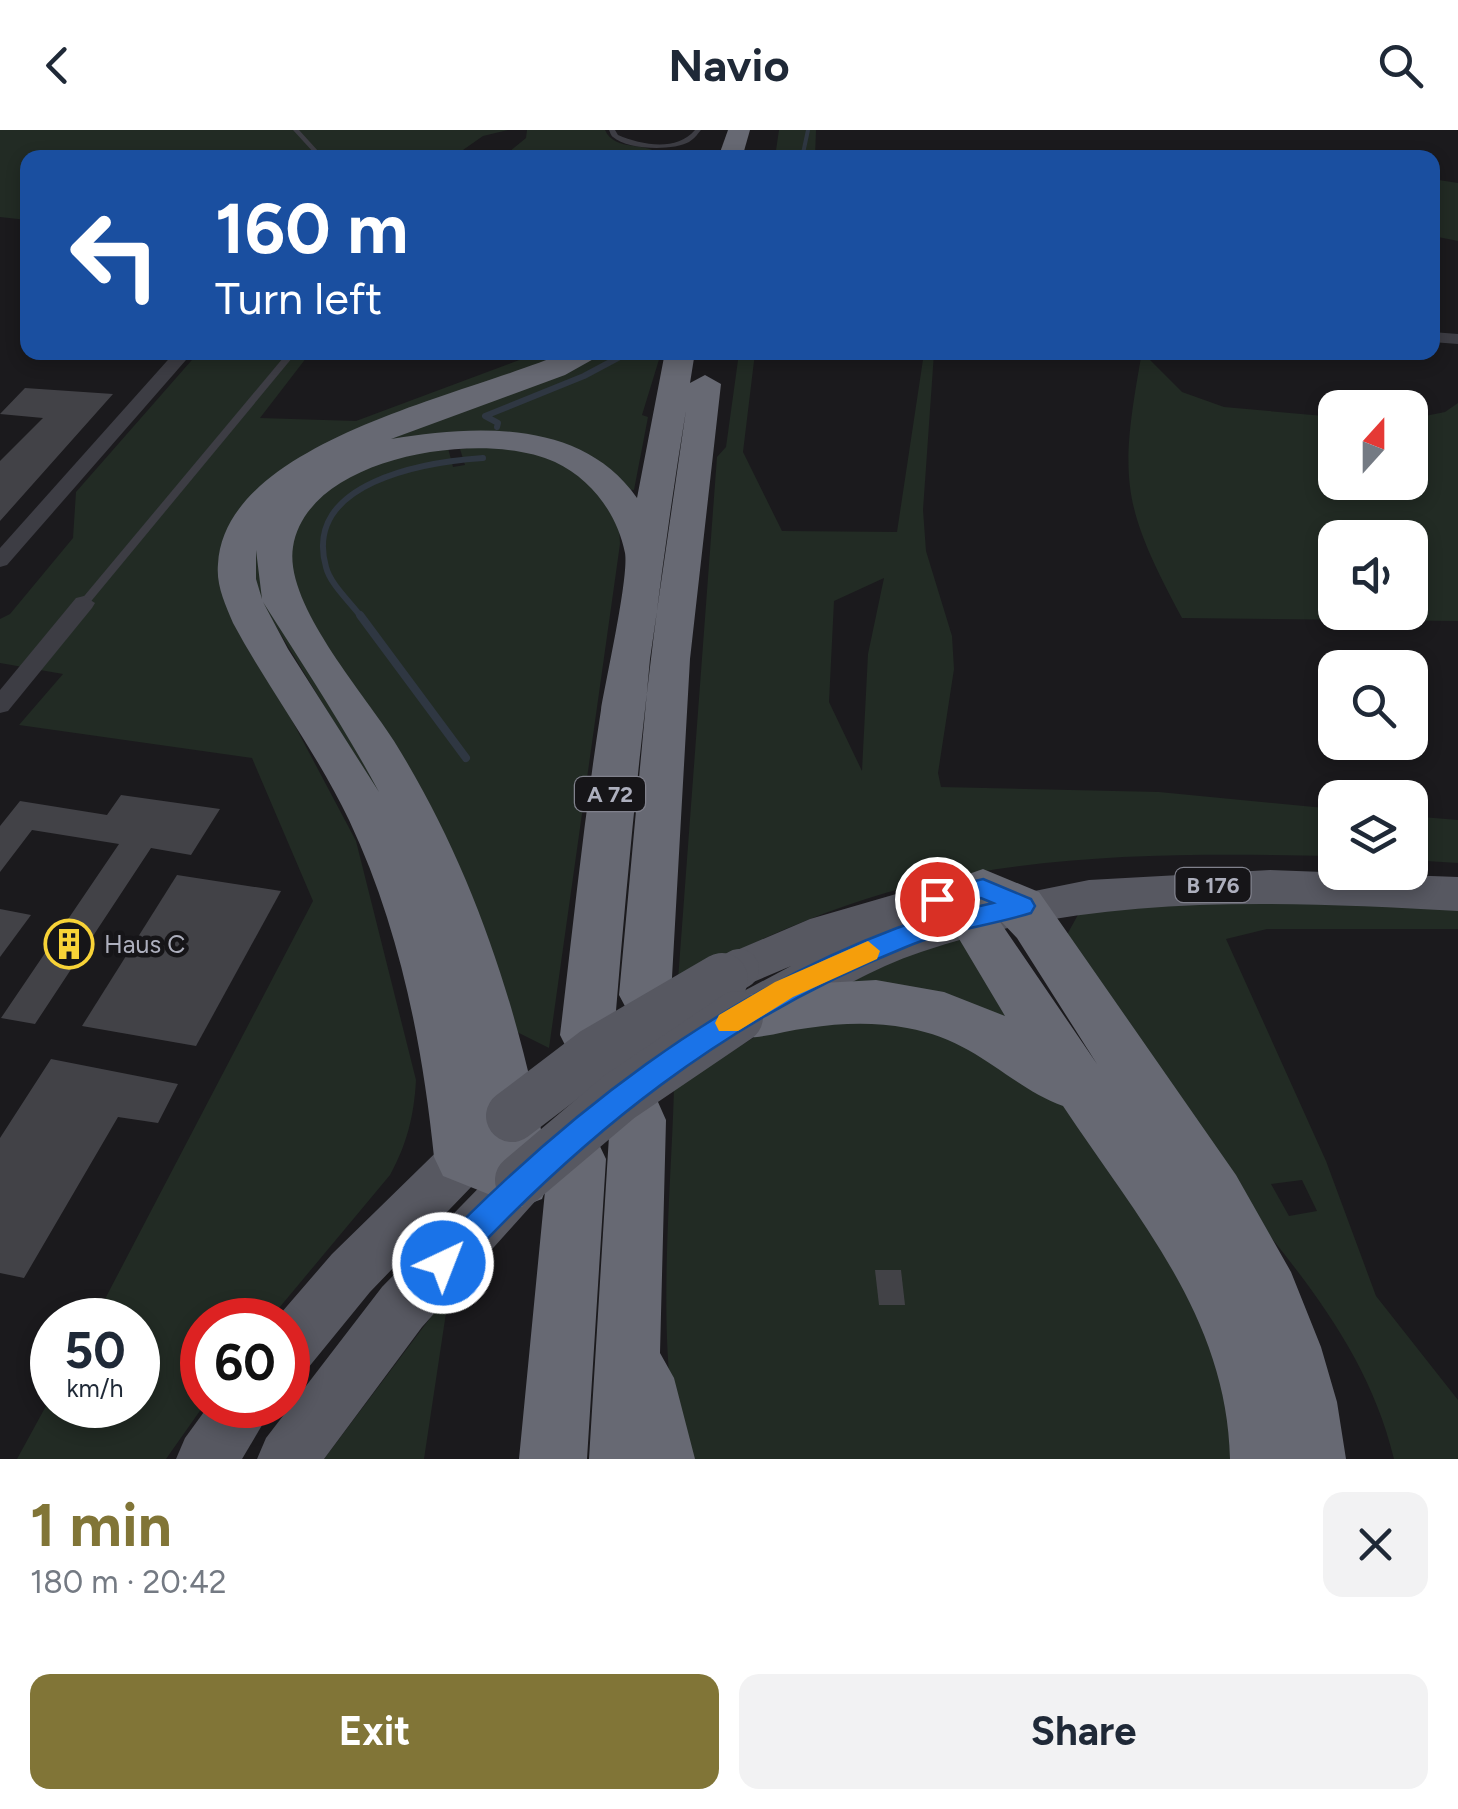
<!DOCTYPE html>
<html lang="en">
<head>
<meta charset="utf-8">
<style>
	:root { --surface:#fff; --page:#f2f2f3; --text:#1f2937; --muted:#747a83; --accent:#817537 }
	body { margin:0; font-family:Figtree,sans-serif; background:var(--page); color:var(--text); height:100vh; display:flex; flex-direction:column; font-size:38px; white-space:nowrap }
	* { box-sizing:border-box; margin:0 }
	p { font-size:32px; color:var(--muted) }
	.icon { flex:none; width:55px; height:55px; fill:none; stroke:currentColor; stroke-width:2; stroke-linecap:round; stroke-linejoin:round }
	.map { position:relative; height:1329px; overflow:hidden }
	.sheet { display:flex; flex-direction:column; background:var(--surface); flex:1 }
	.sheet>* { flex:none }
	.guide { position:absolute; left:20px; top:20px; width:1420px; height:210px; border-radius:20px; box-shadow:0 5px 15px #0003; background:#1a4fa0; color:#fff; overflow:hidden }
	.needle { width:65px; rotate:21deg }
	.buttons { position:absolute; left:1318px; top:260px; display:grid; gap:20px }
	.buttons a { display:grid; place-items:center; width:110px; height:110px; border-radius:20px; background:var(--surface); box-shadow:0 5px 15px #0003; font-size:50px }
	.speed { position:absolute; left:30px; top:1168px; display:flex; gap:20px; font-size:50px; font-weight:700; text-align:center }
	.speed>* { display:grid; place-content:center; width:130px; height:130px; border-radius:50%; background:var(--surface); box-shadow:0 5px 15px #0003; line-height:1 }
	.speed small { font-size:25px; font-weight:400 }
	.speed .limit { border:15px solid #d22; background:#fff; color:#111 }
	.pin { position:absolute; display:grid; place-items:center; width:85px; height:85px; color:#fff; margin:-42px; border:5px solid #fff; border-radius:50%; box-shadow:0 2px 10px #0007 }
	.me { position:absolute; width:110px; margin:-55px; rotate:43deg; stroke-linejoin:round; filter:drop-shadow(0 0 8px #0008) }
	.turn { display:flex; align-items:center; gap:35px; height:210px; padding:0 30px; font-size:45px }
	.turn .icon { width:130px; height:130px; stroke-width:2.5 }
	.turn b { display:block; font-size:70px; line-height:85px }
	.round { display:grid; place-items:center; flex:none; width:105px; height:105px; border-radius:20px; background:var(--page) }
	.overview { display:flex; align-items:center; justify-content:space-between; height:170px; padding:0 30px }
	h1 { font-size:60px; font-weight:700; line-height:75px; color:var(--accent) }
	.cta { display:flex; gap:20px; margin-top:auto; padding:20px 30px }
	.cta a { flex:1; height:115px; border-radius:20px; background:var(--accent); color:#fff; font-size:40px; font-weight:700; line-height:115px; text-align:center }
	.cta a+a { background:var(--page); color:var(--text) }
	header { display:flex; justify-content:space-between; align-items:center; height:130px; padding:0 30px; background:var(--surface); font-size:45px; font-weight:700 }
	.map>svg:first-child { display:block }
</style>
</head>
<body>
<header><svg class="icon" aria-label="back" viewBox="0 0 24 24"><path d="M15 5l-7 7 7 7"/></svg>Navio<svg class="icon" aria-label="search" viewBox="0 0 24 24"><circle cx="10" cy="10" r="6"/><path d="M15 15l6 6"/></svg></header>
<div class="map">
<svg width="1458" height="1329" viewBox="0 0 1458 1329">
	<rect width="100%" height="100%" fill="#1b1a1d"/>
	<g fill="#222b24" fill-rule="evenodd">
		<path d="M0,0H508L483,6L453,27L28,28L27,90L0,87Z"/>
		<path d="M527,0H605C615,23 648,10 663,27H503L526,8Z"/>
		<path d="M779,0H816L815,27H775Z"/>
		<path d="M1432,49L1458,53V111L1433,106Z"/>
		<path d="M1142,222L1182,262L1224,277L1335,287V352H1410V289L1445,282L1458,273V491L1182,488C1121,374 1119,350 1142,222ZM1335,408H1410V482H1335Z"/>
		<path d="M198,223H310L260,288L356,291L538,223H577L399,291L232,395L286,579L356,711L416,950C414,986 407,1014 390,1045L269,1190H202L204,1275L166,1329H17L52,1265V1275H138V1190H94L313,771L252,628L19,595L63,544L0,533V489L10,484L73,408L76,362Z"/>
		<path d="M601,223H661L642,285L648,287L634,360L624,359L589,327L439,305L286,374L287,498L420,734L252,457L257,396L339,326Z"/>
		<path d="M739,223H755L743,322L782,401L897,402L924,223H934L923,380L926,421L952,506L954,539L938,643L941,657L1159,662L1335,679V726C1174,723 999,721 845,776C788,796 732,822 678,850L717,327L726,317ZM884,448L868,524L862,641L829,572L834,471Z"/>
		<path d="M508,314C564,334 619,342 620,414L549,918L517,902L283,441C284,428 284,407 290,395C322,340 392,326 448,318L453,337L465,335L460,319Z"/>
		<path d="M1410,686L1458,690V733L1410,730Z"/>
		<path d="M1114,770L1458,771V799H1267L1226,809L1326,1031L1376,1166L1458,1270V1329H1394C1364,1204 1278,1121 1203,1021C1153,953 1110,880 1064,810L1079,783ZM1302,1050L1317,1081L1289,1086L1271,1054Z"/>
		<path d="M959,802L1039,914L805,862Z"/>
		<path d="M805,887L940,895L1073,973L1198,1156L1239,1329H683C654,1223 671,1070 674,958L764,901Z"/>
		<path d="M449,1163L424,1329H324Z"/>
	</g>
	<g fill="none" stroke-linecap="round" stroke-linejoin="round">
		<path stroke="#2f3742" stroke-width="4" d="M802,28L808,0"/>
		<g stroke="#2f3742" stroke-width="6">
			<path d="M497,297L498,293L485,286L584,246L629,222"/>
			<path d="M362,488C351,473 330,454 326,437C302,352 425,332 483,328"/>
		</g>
		<path stroke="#2f3742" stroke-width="8" d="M360,485L466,628"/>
	</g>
	<g fill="#424247">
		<path d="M25,258L113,264L0,391V331L43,288L0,284Z"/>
		<path d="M121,665L220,679L191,725L151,718L35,894L1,888L119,714L32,700L0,742V696L20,671L107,685Z"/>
		<path d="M177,745L281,761L196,916L82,896Z"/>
		<path d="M0,779L31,785L0,827Z"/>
		<path d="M51,929L178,954L158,993L118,987L24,1148L0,1143V1008Z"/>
		<path d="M875,1140H901L905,1175H879Z"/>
	</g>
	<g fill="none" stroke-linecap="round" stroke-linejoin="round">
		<g fill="#3d3d44" fill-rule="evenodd">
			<path d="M293,0H299L319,22L318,28H312L314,23Z"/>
			<path d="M609,0H615L618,5C642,15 676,22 695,0H701C696,6 695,8 689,12C673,21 627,20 613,7C611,6 610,2 609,0Z"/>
			<path d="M288,222H297L88,475H80L79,473L80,471Z"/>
		</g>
		<g fill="#3d3d44" fill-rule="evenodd">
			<path d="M1432,202L1458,204V214L1432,212Z"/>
			<path d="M175,222H193L7,435L0,437V418Z"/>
			<path d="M84,466L95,473L92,478L8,581L0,583V560L76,468Z"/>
		</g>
		<g fill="#575861" fill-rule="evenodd">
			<path d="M1270,740L1458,747V781C1279,771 1093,763 921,822C858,843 803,883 741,905L725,899L718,885L725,871L791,836L739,858L723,852L716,839L723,826L810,789L934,753L949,758L956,770L951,778L1089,750Z"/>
			<path d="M483,987L501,994L508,1010L501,1026L370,1162L308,1238L288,1246V1190H275L332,1124L465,994Z"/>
			<path d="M521,1026L539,1033L547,1050L539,1067L422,1197L324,1329H257L266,1308L382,1157L503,1033Z"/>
			<path d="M209,1275H274L242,1329H176L185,1308Z"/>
		</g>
		<g fill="#676973" fill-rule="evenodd">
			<path d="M728,0H750L742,28H718Z"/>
			<path d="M565,222H606L565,245L391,309C476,295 582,289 637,368L665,222H695L690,253L705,245L721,254L690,529L671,865L663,880L645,887L627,880L619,865L650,529L686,280C652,488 631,695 614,905L606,921L587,928L568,921L560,905C573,797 584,688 601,580C606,549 629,447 625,423C617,383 591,349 555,332C485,299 307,325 293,417C284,474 364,563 394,611C475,741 521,886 548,1036L557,1010L577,1002L597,1010L606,1029L587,1329H519L545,1061L542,1069L521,1077L443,1046L434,1027C422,911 399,796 349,690C316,621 269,560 233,493C225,474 216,455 218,434C225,309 474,264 565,222ZM256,420L262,469L256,449ZM263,472C303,535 344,597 379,662L288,519Z"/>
			<path d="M983,739L1039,762L1236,1045L1291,1142L1321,1217L1337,1272L1346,1329H1230C1227,1188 1138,1089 1063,976C1007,955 977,910 907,898C874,892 842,893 808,898C776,902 750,914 718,903L711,887L718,871L805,854L876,850L944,862L1005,886L946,787L966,745ZM996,786L1017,808L1097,934Z"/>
			<path d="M638,964L658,972L666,990L660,1223L674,1248L695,1329H589L610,990L618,972Z"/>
		</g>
		<path stroke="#575861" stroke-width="40" d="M718,851L739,839"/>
		<g stroke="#575861" stroke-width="52">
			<path d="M512,986L595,923L722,849"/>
			<path d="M521,1050L619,967L737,887"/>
		</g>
	</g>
	<path fill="#1a73e8" stroke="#114b97" stroke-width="2.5" d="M983,749L1031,769L1035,776L1031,783C990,796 946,800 906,817C726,889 584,1003 454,1144L443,1148L432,1144L427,1133L432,1122C564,985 716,866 897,798C927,787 961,781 993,773L981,768L937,778L925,769L929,762Z"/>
	<path fill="#f59e0b" d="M868,811L880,821L877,829L793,867L738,901H719L715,893L719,885L775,852Z"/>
	<defs>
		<g id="building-ring" transform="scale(2.5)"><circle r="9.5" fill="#161518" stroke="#f8d337" stroke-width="1.5"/><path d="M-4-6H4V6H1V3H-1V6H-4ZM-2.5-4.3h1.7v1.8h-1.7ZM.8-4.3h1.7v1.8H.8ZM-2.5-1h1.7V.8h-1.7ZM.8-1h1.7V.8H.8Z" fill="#f8d337"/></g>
	</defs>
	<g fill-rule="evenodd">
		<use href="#building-ring" x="69" y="814"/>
	</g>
	<g text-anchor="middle" stroke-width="9" stroke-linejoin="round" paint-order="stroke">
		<g fill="#161518" stroke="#80818c" stroke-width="2.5">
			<rect x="575" y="647" width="70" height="34" rx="8"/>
			<rect x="1175.5" y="738" width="75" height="34" rx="8"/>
		</g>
		<g font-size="22" font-weight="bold" fill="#adafbd">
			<text x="610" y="672">A 72</text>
			<text x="1213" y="763">B 176</text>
		</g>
		<g font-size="25" fill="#adafbd" stroke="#161518" text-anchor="start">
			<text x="104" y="823">Haus C</text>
		</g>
	</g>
</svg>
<div class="buttons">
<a><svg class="needle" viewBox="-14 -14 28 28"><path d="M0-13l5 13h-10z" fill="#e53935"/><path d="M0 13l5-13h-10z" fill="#747a83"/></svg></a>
<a><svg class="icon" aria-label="sound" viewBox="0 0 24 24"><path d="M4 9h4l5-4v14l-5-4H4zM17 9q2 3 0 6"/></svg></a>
<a><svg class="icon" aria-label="search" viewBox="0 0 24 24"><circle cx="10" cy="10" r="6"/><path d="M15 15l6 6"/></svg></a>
<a><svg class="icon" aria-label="layers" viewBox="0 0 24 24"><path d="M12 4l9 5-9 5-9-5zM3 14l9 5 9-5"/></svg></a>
</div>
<div class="speed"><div>50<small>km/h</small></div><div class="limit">60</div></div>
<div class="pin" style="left:937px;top:769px;background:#d93025"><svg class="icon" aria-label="arrive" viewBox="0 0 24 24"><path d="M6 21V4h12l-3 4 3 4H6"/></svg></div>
<svg class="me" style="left:443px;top:1133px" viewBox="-20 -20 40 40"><circle r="17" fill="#1a73e8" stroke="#fff" stroke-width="3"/><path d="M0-11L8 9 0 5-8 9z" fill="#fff"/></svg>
<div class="guide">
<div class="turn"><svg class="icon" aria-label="left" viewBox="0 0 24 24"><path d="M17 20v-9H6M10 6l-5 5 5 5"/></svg><div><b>160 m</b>Turn left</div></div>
</div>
</div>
<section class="sheet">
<div class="overview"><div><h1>1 min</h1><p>180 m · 20:42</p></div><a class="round"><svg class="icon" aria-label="close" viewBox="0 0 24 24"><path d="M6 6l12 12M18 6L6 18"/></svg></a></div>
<div class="cta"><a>Exit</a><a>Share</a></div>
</section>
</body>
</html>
